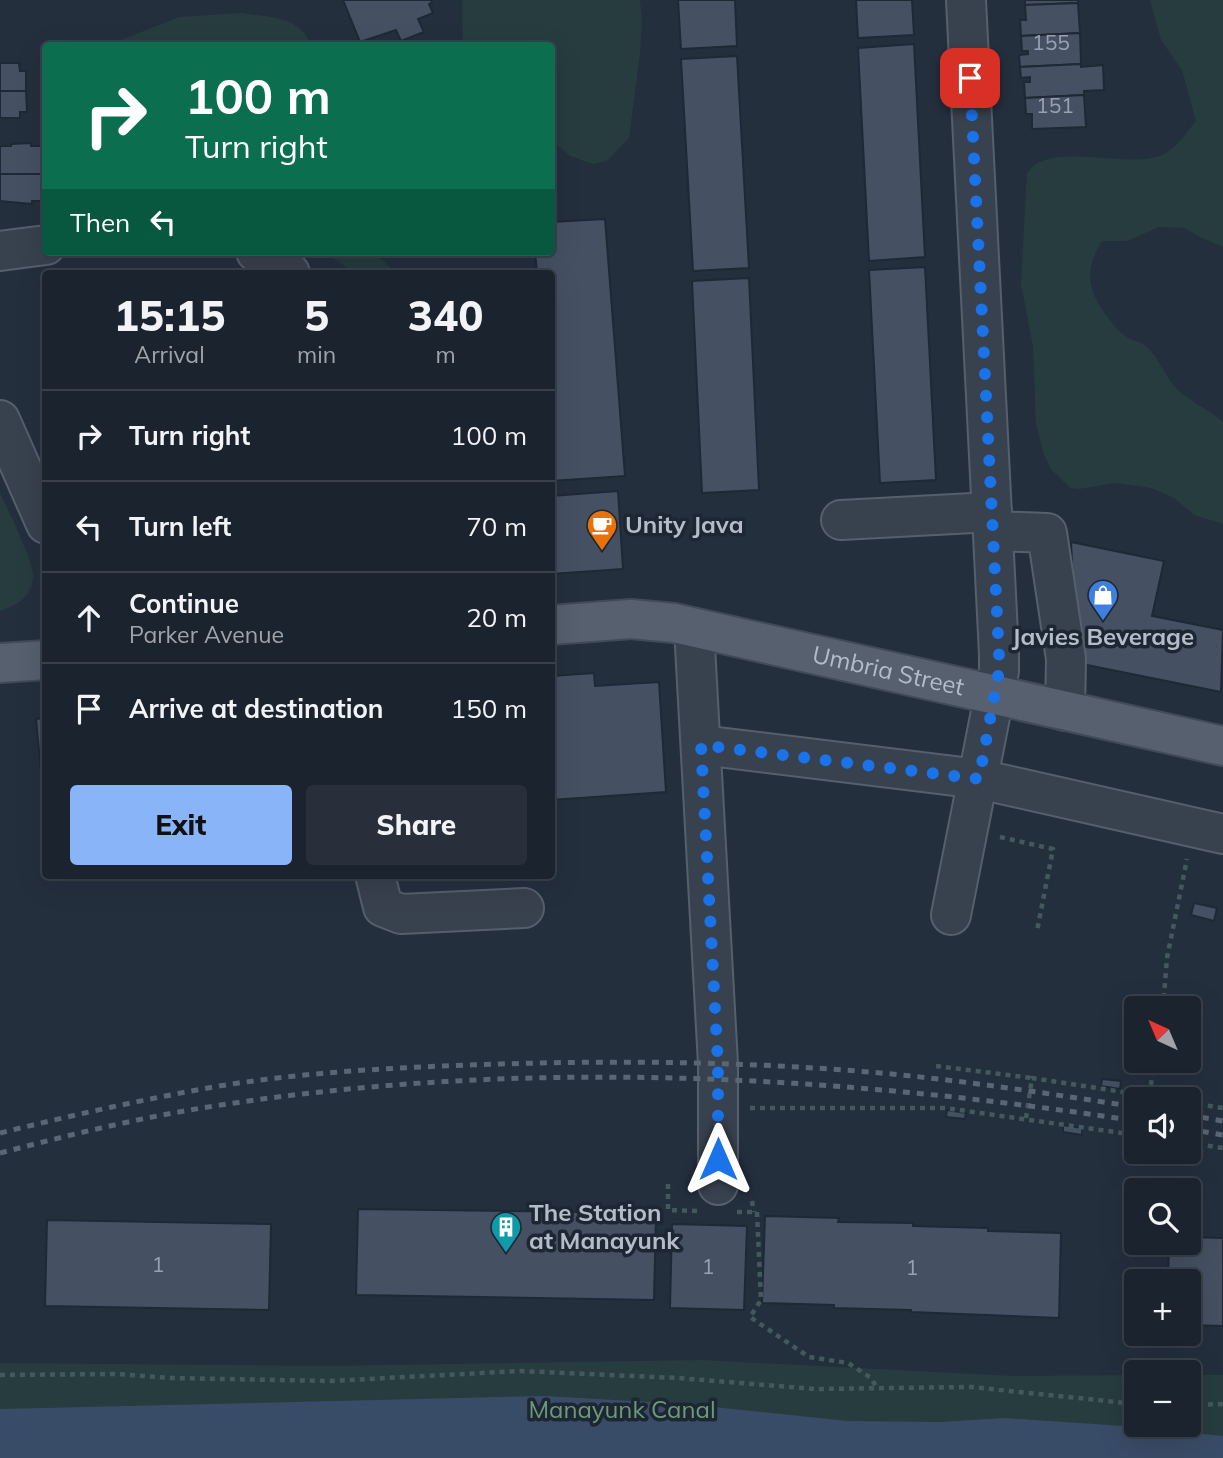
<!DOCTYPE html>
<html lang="en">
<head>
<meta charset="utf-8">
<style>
	:root { --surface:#1b232e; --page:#282f3a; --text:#f1f3f6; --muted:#a0a4aa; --line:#39404a; --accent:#8ab4f8 }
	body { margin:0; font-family:Mulish,sans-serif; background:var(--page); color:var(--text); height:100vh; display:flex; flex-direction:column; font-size:26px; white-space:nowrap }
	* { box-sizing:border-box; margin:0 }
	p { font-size:23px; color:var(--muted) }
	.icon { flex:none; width:38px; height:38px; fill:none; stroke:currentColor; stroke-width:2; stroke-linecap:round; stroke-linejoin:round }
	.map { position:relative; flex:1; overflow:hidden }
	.panel { position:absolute; left:42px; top:270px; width:513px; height:609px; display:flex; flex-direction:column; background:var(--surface); border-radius:7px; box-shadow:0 7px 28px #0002,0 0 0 2px var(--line) }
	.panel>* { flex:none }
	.top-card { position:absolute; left:42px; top:42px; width:513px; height:214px; border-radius:7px; box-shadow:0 7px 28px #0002,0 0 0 2px var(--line); background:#0b6e4f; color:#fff; overflow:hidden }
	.needle { width:46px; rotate:316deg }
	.tools { position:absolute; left:1124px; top:996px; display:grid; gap:14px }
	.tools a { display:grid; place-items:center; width:77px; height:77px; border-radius:7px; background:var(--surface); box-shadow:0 7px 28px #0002,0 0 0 2px var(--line); font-size:35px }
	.pin { position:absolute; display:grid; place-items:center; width:60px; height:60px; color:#fff; margin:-30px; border-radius:14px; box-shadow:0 4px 10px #0006 }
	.me { position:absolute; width:77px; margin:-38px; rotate:0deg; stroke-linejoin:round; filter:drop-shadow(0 0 5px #0008) }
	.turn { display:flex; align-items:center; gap:24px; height:147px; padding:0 28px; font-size:32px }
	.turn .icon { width:91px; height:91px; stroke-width:2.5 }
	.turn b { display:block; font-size:49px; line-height:60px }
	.then { display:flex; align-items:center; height:66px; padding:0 28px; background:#0003; gap:14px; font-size:26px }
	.eta { display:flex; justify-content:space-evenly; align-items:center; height:119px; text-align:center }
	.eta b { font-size:42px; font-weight:800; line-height:49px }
	.button { display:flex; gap:14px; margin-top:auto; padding:14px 28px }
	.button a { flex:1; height:80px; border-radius:7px; background:var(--accent); color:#111; font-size:28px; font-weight:800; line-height:80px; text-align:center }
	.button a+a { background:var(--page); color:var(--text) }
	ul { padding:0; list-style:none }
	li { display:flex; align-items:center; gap:21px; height:91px; padding:0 28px; border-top:2px solid var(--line) }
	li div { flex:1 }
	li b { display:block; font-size:26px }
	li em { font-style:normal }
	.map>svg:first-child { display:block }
</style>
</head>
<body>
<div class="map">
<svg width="1223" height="1458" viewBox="0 0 1223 1458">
	<rect width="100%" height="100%" fill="#242f3e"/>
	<g fill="#263c3f">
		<path d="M462,0H640L642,22L640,53L629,138L607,161L593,164L570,156L555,143L551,144V46L463,45Z"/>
		<path d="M1150,0H1223V247L1200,237L1185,228L1159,227L1127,241H1102C1086,267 1086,286 1103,311C1110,320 1115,328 1124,335C1131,341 1141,341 1148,348C1161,361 1165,378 1179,391C1192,403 1210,410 1223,422V524L1194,515L1174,498L1151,488L1115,483L1079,489L1070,488L1051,469L1043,452L1036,423L1033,347L1021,284L1027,174C1046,139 1128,170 1162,155C1176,149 1187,132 1196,121L1182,70L1161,40Z"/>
		<path d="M241,13C267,17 303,16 310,45H108L179,17Z"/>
		<path d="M325,252C348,252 382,248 393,273H354Z"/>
		<path d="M0,493C7,508 33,561 33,574C34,595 18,606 0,611Z"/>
		<path d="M703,1360L1012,1376L1136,1375V1424H1188V1375H1223V1458H0V1363L327,1366Z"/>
	</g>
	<path fill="#394c67" d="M544,1396L685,1404L848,1421L940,1422L1004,1418L1124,1426L1223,1436V1458H0V1409Z"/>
	<g fill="#455162" stroke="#1f2835" stroke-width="2">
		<path d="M343,0H431L432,3L429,4L433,13L418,19L424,32L401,41L396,30L360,42Z"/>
		<path d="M678,0H735L737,46L681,49Z"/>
		<path d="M856,0H912L914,35L858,38Z"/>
		<path d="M1025,0H1078V3L1025,5Z"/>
		<path d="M1078,3L1080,33L1021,36L1020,20H1026L1025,5Z"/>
		<path d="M1080,33L1081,64L1020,67L1019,55L1028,54V51H1022L1021,36Z"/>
		<path d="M914,44L925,257L869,261L858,48Z"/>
		<path d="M737,56L749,268L693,271L681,59Z"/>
		<path d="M0,63H19L20,71H26V91H0Z"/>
		<path d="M1081,64V67L1103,65L1104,90L1084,91V95L1025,98L1024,82H1030V77L1021,78L1020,67Z"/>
		<path d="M0,91H26L27,112H20V118H0Z"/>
		<path d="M1084,95L1086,127L1032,129V114H1026L1025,98Z"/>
		<path d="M31,143V146H46V174H0V146H11V144Z"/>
		<path d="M0,174H46V201H32V204L0,201Z"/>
		<path d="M605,219L625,476L551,481V273H537L535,252H551V222Z"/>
		<path d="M925,267L936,480L880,483L869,270Z"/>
		<path d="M749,278L759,490L702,493L692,281Z"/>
		<path d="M618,491L623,569L551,574V496Z"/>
		<path d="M1071,542L1164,561L1152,616L1223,630L1221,692L1077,663Z"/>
		<path d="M594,673L595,686L659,682L666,792L551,800V676Z"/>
		<path d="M46,718V825L36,719Z"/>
		<path d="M1194,903L1217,908L1214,921L1191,915Z"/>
		<path d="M1102,1079L1121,1081L1120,1089L1101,1086Z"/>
		<path d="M947,1110L966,1113L965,1119L946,1117Z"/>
		<path d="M1063,1125L1082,1128V1135L1063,1132Z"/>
		<path d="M358,1209L656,1213L654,1300L356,1295Z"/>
		<path d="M765,1216L839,1218L838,1222L913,1223V1226L988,1228V1231L1061,1233L1059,1318L911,1312V1310L834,1308V1305L762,1303Z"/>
		<path d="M47,1220L271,1224L269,1310L45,1306Z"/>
		<path d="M672,1224L747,1226L744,1310L670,1308Z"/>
		<path d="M1188,1237L1223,1238V1326L1188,1325V1281H1168L1169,1242H1188Z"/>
	</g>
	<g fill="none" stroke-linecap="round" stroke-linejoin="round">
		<g stroke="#565f6c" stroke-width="42">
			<g id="minor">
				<path d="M0,251L46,245"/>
				<path d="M256,252L290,273"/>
				<path d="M0,420L46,524"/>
				<path d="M841,520L992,512"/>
				<path d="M993,531L1047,533L1066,659L1065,711"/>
				<path d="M694,628L718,1064V1185"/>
				<path d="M701,745L979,779L1223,834"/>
				<path d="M375,875L383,907L401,914L524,908"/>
				<path d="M951,915L999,671V654L966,0"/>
			</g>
		</g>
		<g stroke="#414a57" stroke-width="42">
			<g id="major">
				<path id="s1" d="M551,625L631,619L674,623L1223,746"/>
				<path d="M0,663L46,660"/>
			</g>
		</g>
		<g stroke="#44595c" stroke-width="4.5" stroke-dasharray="5 5" stroke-linecap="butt">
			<path d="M1000,837L1053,849L1037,931"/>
			<path d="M1163,1008L1167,958L1187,859"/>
			<path d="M936,1066L1032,1078"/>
			<path d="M1149,1096L1165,1099"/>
			<path d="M1188,1103L1223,1108"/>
			<path d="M750,1108H945L1136,1135"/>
			<path d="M1026,1118L1032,1078L1149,1096L1155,1060"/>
			<path d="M1188,1143L1223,1148"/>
			<path d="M668,1184V1210L697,1211"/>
			<path d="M752,1201L754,1212"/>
			<path d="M737,1212H757L761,1300L750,1317L809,1357L848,1363L871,1378L877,1388"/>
			<path d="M0,1375L118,1374L171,1378L330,1381L520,1371L678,1378L815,1389L971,1387L1136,1404"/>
			<path d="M1188,1405L1223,1404"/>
		</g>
		<use href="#minor" stroke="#38414e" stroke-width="38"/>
		<use href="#major" stroke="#56606e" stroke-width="38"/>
		<g stroke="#5a6575" stroke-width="5" stroke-dasharray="7 7" stroke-linecap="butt">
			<path d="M1188,1115L1223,1121"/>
			<path d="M1188,1129L1223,1135"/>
			<path d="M0,1133C73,1115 145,1099 219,1086C312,1071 406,1067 500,1064C634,1060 769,1062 902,1075C980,1083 1058,1095 1136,1107"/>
			<path d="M0,1153C69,1135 138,1118 208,1107C515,1058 830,1074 1136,1121"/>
		</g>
	</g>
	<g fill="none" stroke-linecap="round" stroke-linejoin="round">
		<path stroke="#1a73e8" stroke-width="12" stroke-dasharray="0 21.6" d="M718,1159V1065L701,745L979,779L999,671V654L970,78"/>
	</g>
	<defs>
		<g id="cafe-pin" transform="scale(1.575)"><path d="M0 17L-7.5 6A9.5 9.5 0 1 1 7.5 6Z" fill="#e8710a" stroke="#1d2633"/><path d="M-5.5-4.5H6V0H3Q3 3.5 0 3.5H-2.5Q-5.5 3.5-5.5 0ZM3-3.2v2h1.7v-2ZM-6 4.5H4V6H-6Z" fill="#fff"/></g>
		<g id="shop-pin" transform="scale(1.575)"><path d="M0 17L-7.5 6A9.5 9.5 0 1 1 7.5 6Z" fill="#3f7fe0" stroke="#1d2633"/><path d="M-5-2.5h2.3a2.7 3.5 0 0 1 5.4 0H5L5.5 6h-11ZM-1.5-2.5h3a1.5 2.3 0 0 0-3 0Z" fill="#fff"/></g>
		<g id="building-pin" transform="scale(1.575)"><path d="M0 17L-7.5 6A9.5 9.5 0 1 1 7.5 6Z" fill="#0f9aa8" stroke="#1d2633"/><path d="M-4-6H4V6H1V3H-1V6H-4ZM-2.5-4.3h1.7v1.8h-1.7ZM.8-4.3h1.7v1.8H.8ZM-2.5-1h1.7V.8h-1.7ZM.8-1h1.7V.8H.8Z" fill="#fff"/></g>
	</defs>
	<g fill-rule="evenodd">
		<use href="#cafe-pin" x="602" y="525"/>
		<use href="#shop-pin" x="1103" y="595"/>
		<use href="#building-pin" x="506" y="1227"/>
	</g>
	<g text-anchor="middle" stroke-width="7" stroke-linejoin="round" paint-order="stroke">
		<g font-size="21" fill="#98a1af">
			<text x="1051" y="50">155</text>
			<text x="1055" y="113">151</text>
			<text x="158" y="1272">1</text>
			<text x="708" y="1274">1</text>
			<text x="912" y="1275">1</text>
		</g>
		<g font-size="24" font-weight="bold" fill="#b4bcc9" stroke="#1d2633" text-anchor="start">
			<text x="625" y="533">Unity Java</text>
			<text x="1103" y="645" text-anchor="middle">Javies Beverage</text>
			<text x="529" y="1221">The Station<tspan x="529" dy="28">at Manayunk</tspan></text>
		</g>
		<g font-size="24" fill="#b4bcc9" stroke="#1d2633">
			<text dy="8" stroke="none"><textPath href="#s1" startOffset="343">Umbria Street</textPath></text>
		</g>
		<g font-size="24" fill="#6b9a76" stroke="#1d2633">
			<text x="622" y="1418">Manayunk Canal</text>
		</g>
	</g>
</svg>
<div class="tools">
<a><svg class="needle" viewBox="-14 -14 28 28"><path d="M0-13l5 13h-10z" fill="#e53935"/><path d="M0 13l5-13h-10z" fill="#a0a4aa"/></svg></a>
<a><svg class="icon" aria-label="sound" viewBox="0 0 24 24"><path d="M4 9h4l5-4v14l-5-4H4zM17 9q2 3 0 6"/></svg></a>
<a><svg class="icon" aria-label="search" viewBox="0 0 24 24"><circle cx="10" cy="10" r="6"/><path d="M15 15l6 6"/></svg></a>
<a>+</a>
<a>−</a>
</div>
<div class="pin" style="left:970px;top:78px;background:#d93025"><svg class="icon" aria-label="arrive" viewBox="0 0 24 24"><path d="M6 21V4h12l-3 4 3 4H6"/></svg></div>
<svg class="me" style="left:718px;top:1159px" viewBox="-20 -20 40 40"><path d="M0-17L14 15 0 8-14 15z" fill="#1a73e8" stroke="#fff" stroke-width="4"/></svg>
<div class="top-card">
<div class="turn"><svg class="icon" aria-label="right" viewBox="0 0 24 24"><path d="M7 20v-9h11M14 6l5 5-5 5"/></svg><div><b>100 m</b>Turn right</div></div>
<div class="then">Then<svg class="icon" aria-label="left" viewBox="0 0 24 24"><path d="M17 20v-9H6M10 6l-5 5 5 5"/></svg></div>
</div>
<section class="panel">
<div class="eta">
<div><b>15:15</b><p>Arrival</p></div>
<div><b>5</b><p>min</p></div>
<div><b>340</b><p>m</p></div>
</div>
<ul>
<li><svg class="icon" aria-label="right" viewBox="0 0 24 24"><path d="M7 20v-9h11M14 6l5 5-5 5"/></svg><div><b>Turn right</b></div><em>100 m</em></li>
<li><svg class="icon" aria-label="left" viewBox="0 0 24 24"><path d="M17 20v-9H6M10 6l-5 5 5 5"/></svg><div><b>Turn left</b></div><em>70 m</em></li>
<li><svg class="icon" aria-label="ahead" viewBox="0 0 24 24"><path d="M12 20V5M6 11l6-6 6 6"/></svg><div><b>Continue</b><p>Parker Avenue</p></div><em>20 m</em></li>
<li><svg class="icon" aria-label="arrive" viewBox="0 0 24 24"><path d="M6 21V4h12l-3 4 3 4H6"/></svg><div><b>Arrive at destination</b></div><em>150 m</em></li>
</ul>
<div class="button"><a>Exit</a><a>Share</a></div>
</section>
</div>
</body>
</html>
